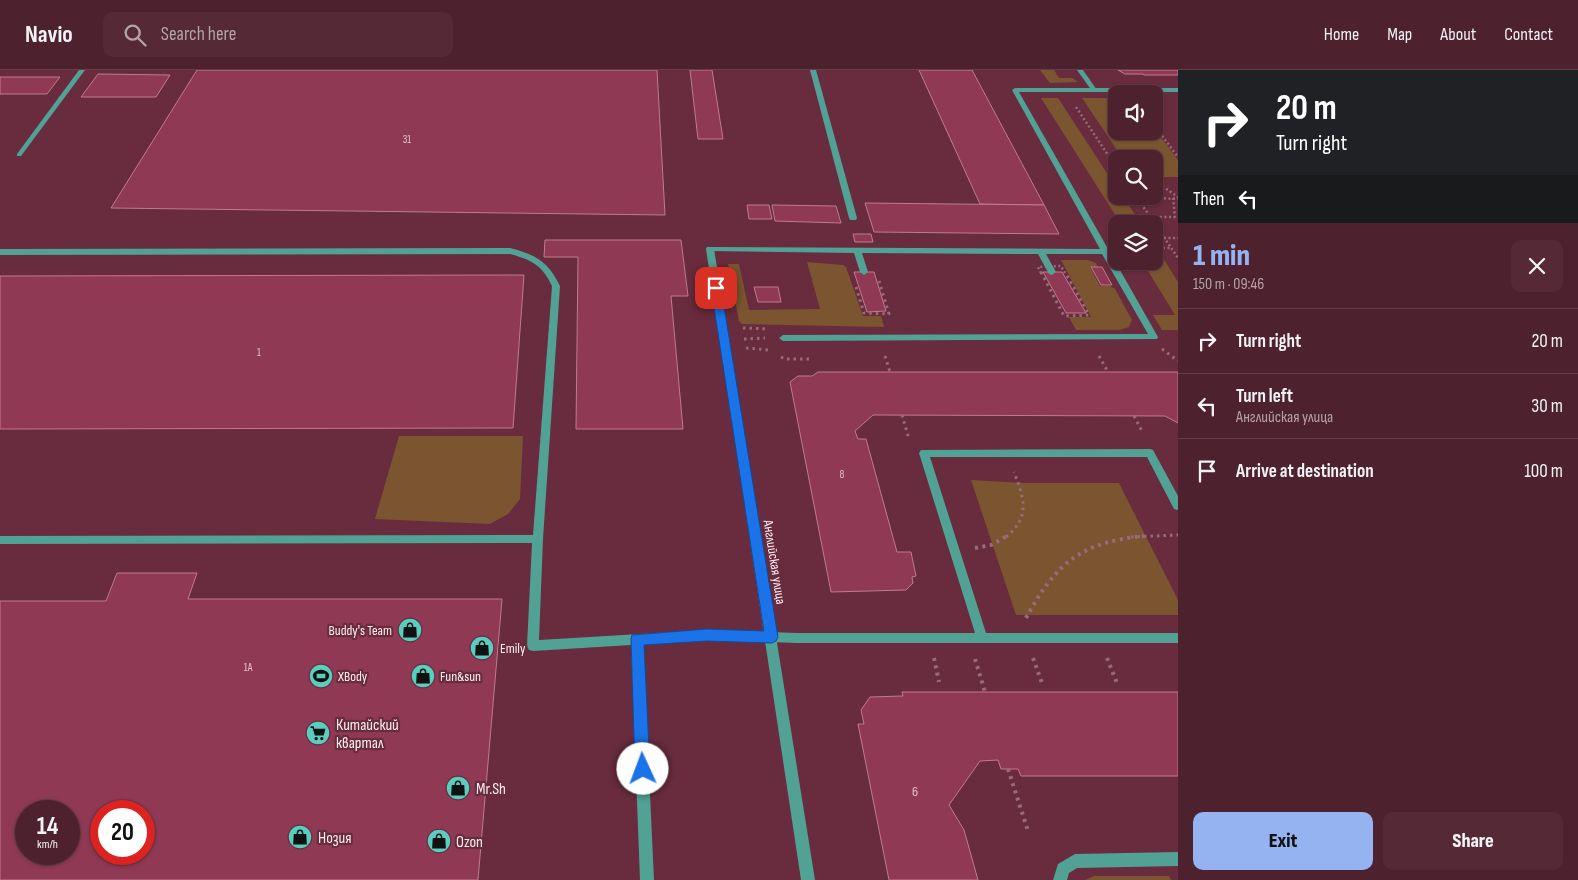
<!DOCTYPE html>
<html lang="en">
<head>
<meta charset="utf-8">
<style>
	:root { --surface:#4e212e; --page:#552936; --text:#f1f3f6; --muted:#b3a3aa; --line:#653e4a; --accent:#95b2f1 }
	body { margin:0; font-family:"Sofia Sans Condensed",sans-serif; background:var(--page); color:var(--text); height:100vh; display:flex; flex-direction:column; font-size:19px; white-space:nowrap }
	* { box-sizing:border-box; margin:0 }
	p { font-size:16px; color:var(--muted) }
	.icon { flex:none; width:28px; height:28px; fill:none; stroke:currentColor; stroke-width:2; stroke-linecap:round; stroke-linejoin:round }
	.map { position:relative; flex:1; overflow:hidden }
	.side { display:flex; flex-direction:column; background:var(--surface); width:400px }
	.side>* { flex:none }
	.guide { background:#202124; color:#fff; overflow:hidden }
	.controls { position:absolute; left:1108px; top:15px; display:grid; gap:10px }
	.controls a { display:grid; place-items:center; width:55px; height:55px; border-radius:10px; background:var(--surface); box-shadow:0 1px 4px #0004,0 0 0 1px var(--line); font-size:25px }
	.speed { position:absolute; left:15px; top:730px; display:flex; gap:10px; font-size:25px; font-weight:700; text-align:center }
	.speed>* { display:grid; place-content:center; width:65px; height:65px; border-radius:50%; background:var(--surface); box-shadow:0 1px 4px #0004,0 0 0 1px var(--line); line-height:1 }
	.speed small { font-size:12px; font-weight:400 }
	.speed .limit { border:8px solid #d22; background:#fff; color:#111 }
	.pin { position:absolute; display:grid; place-items:center; width:42px; height:42px; color:#fff; margin:-21px; border-radius:10px; box-shadow:0 2px 8px #0006 }
	.me { position:absolute; width:55px; margin:-28px; rotate:358deg; stroke-linejoin:round; filter:drop-shadow(0 0 4px #0008) }
	.turn { display:flex; align-items:center; gap:18px; height:105px; padding:0 15px; font-size:22px }
	.turn .icon { width:65px; height:65px; stroke-width:2.5 }
	.turn b { display:block; font-size:35px; line-height:42px }
	.then { display:flex; align-items:center; height:48px; padding:0 15px; background:#0003; gap:10px; font-size:19px }
	.round { display:grid; place-items:center; flex:none; width:52px; height:52px; border-radius:10px; background:var(--page) }
	.head { display:flex; align-items:center; justify-content:space-between; height:85px; padding:0 15px }
	h1 { font-size:30px; font-weight:800; line-height:38px; color:var(--accent) }
	.cta { display:flex; gap:10px; margin-top:auto; padding:10px 15px }
	.cta a { flex:1; height:58px; border-radius:10px; background:var(--accent); color:#111; font-size:20px; font-weight:800; line-height:58px; text-align:center }
	.cta a+a { background:var(--page); color:var(--text) }
	ul { padding:0; list-style:none }
	li { display:flex; align-items:center; gap:15px; height:65px; padding:0 15px; border-top:1px solid var(--line) }
	li div { flex:1 }
	li b { display:block; font-size:19px }
	li em { font-style:normal }
	header { display:flex; align-items:center; gap:30px; box-sizing:border-box; height:70px; padding:0 25px; background:var(--surface); border-bottom:1px solid var(--line) }
	header strong { font-size:24px }
	nav { display:flex; gap:28px; margin-inline-start:auto; font-size:18px }
	.search { width:350px; height:45px; background:var(--page); display:flex; align-items:center; gap:12px; box-sizing:border-box; padding:0 18px; border-radius:10px; color:var(--muted); font-size:19px }
	main { display:flex; flex:1; min-height:0 }
	.map>svg:first-child { display:block }
</style>
</head>
<body>
<header>
<strong>Navio</strong>
<div class="search"><svg class="icon" aria-label="search" viewBox="0 0 24 24"><circle cx="10" cy="10" r="6"/><path d="M15 15l6 6"/></svg>Search here</div>
<nav><a>Home</a><a>Map</a><a>About</a><a>Contact</a></nav>
</header>
<main>
<div class="map">
<svg width="1178" height="810" viewBox="0 0 1178 810">
	<rect width="100%" height="100%" fill="#682c3e"/>
	<g fill="#7b5530">
		<path d="M1040,0H1054L1059,8H1072L1078,12L1050,13Z"/>
		<path d="M1041,28H1058L1116,117V126H1123L1141,154H1121Z"/>
		<path d="M1082,28H1116V61H1154V58L1178,90V107H1154V89H1123Z"/>
		<path d="M1154,180H1158L1178,212V260H1162L1153,245H1175L1142,191H1154Z"/>
		<path d="M1061,190H1088L1096,193L1098,197H1090L1100,216H1110L1115,219L1132,250L1129,257L1119,260H1076L1069,247H1091Z"/>
		<path d="M807,192L843,195L846,197L863,246H881L884,257L742,254L739,251L728,194H739L749,240L820,239Z"/>
		<path d="M399,366H523L520,429L508,444L490,454L375,449Z"/>
		<path d="M971,410L1024,413H1119L1178,530V545H1016Z"/>
		<path d="M1094,806H1169L1171,810H1085Z"/>
	</g>
	<g fill="#8f3954" stroke="#c07b8d" fill-rule="evenodd">
		<path d="M197,0H657L665,145L111,138Z"/>
		<path d="M690,0H712L723,69H698Z"/>
		<path d="M919,0H972L1044,135L980,134Z"/>
		<path d="M1118,0H1178V5H1144L1143,4H1125Z"/>
		<path d="M98,4L170,5L156,27H81Z"/>
		<path d="M0,7H60L47,24H0Z"/>
		<path d="M865,133L1044,135L1059,164L874,162Z"/>
		<path d="M747,135H769L772,149H749Z"/>
		<path d="M772,135L836,136L841,153L775,151Z"/>
		<path d="M853,164H871L873,172H855Z"/>
		<path d="M545,170H681L688,226H671L683,359H576L578,187H544Z"/>
		<path d="M1091,197H1102L1112,215H1101Z"/>
		<path d="M854,202H874L886,241L867,242Z"/>
		<path d="M1043,202H1062L1086,243H1066Z"/>
		<path d="M524,205L513,358L0,359V206Z"/>
		<path d="M754,217H778L781,232H758Z"/>
		<path d="M818,302H1178V353L1165,346L873,345L855,361L858,369H866L897,482H911L916,506L912,507L913,513L906,520L831,522L790,312L798,306H812Z"/>
		<path d="M117,503H197L188,529H502L478,810H0V531H106ZM26,741H69V784H26ZM101,741H144V784H101Z"/>
		<path d="M902,622H1178V706H1021L1018,699H1001L998,690L980,691L949,735L964,760L978,810H889L858,654H864L861,640L870,627L903,626Z"/>
	</g>
	<g fill="none" stroke-linecap="round" stroke-linejoin="round">
		<g stroke="#986b78" stroke-width="2.5" stroke-dasharray="2 2.5" stroke-linecap="butt">
			<path d="M1076,37L1116,97"/>
			<path d="M1154,55L1178,87"/>
			<path d="M1155,111L1178,127"/>
			<path d="M1136,126L1178,188"/>
			<path d="M1137,127L1178,129"/>
			<path d="M1173,128L1175,147"/>
			<path d="M1151,147H1178"/>
			<path d="M1164,168H1178"/>
			<path d="M1154,178H1171"/>
			<path d="M1041,203L1038,197L1061,196L1065,203"/>
		</g>
		<g stroke="#986b78" stroke-width="3" stroke-dasharray="2.5 4" stroke-linecap="butt">
			<path d="M1041,202L1064,246L1089,245L1065,202"/>
			<path d="M856,217L864,243L889,244L879,211"/>
			<path d="M743,258L769,259"/>
			<path d="M744,269L765,268"/>
			<path d="M746,278L769,280"/>
			<path d="M1162,279L1178,291"/>
			<path d="M885,286L890,302"/>
			<path d="M1099,286L1108,302"/>
			<path d="M781,287L785,289H809"/>
			<path d="M902,345L909,369"/>
			<path d="M1134,346L1143,363"/>
			<path d="M1006,467C1031,446 1024,429 1014,402"/>
			<path d="M1131,467L1178,465"/>
		</g>
		<g stroke="#986b78" stroke-width="4" stroke-dasharray="3 4.5" stroke-linecap="butt">
			<path d="M975,478L991,475L1007,466"/>
			<path d="M1026,548C1056,493 1081,472 1144,466"/>
			<path d="M934,588L939,612"/>
			<path d="M1033,588L1042,613"/>
			<path d="M1107,588L1117,613"/>
			<path d="M975,589L985,622"/>
			<path d="M1008,699L1028,761"/>
		</g>
		<g fill="#51a195" fill-rule="evenodd">
			<path d="M79,0H85L21,86H17V84Z"/>
			<path d="M810,0H816L857,148L856,150H850L849,148Z"/>
			<path d="M1015,18H1178V22H1019L1158,267L1157,269L783,271L779,268L783,265L1148,264L1102,184H1046L1056,202L1052,205L1049,204L1038,184L862,183L868,202L864,205L860,202L854,183L710,181L706,179L710,177L1100,179L1012,20Z"/>
			<path d="M510,178C536,185 548,191 560,216L543,469L539,570L707,560L797,563H975L919,383L921,380L1150,379L1153,380L1178,426V440L1174,439L1147,387H930L986,563H1178V573H797L707,570L643,574L654,810H640L631,575L533,581L529,580L527,576L532,473L0,474V466L533,465L552,216C542,195 532,190 510,184L0,185V179Z"/>
			<path d="M1178,782V796L1077,798L1069,803L1067,810H1053L1058,794L1075,784Z"/>
		</g>
		<g fill="#51a195" fill-rule="evenodd">
			<path d="M1077,0H1083L1097,20L1096,21H1092Z"/>
			<path d="M707,177H713L714,179L815,810H801L706,179Z"/>
		</g>
	</g>
	<path fill="#1a73e8" stroke="#114b97" d="M716,215L721,218L778,567L776,571L772,573L707,571L644,575L650,699L648,704L643,706L638,704L635,699L631,569L632,565L707,559L764,561L711,218Z"/>
	<defs>
		<g id="shop-disc" transform="scale(1.25)"><circle r="9.5" fill="#59cebe" stroke="#682c3e"/><path d="M-5-2.5h2.3a2.7 3.5 0 0 1 5.4 0H5L5.5 6h-11ZM-1.5-2.5h3a1.5 2.3 0 0 0-3 0Z" fill="#111"/></g>
		<g id="stadium-disc" transform="scale(1.25)"><circle r="9.5" fill="#59cebe" stroke="#682c3e"/><path d="M0-5a6.5 5 0 1 0 0 10a6.5 5 0 1 0 0-10ZM-3.5-1.8h7v3.6h-7Z" fill="#111"/></g>
		<g id="supermarket-disc" transform="scale(1.25)"><circle r="9.5" fill="#59cebe" stroke="#682c3e"/><path d="M-6-5.5h2.5l.6 2H6L4.5 2H-2.5L-4.4-4H-6ZM-1.5 3.2a1.3 1.3 0 1 0 .1 0ZM3 3.2a1.3 1.3 0 1 0 .1 0Z" fill="#111"/></g>
	</defs>
	<g fill-rule="evenodd">
		<use href="#shop-disc" x="410" y="560"/>
		<use href="#shop-disc" x="482" y="578"/>
		<use href="#stadium-disc" x="321" y="606"/>
		<use href="#shop-disc" x="423" y="606"/>
		<use href="#supermarket-disc" x="318" y="663"/>
		<use href="#shop-disc" x="458" y="718"/>
		<use href="#shop-disc" x="300" y="767"/>
		<use href="#shop-disc" x="439" y="771"/>
	</g>
	<g text-anchor="middle" stroke-width="4.5" stroke-linejoin="round" paint-order="stroke">
		<g font-size="11" fill="#e2c1ca">
			<text x="407" y="73">31</text>
			<text x="259" y="286">1</text>
			<text x="842" y="408">8</text>
			<text x="248" y="601">1А</text>
		</g>
		<g font-size="14" fill="#feeef2" stroke="#682c3e">
			<text transform="translate(775 492) rotate(81)" y="5">Английская улица</text>
		</g>
		<g font-size="14" fill="#feeef2" stroke="#682c3e" text-anchor="start">
			<text x="392" y="565" text-anchor="end">Buddy's Team</text>
			<text x="500" y="583">Emily</text>
			<text x="338" y="611">XBody</text>
			<text x="440" y="611">Fun&amp;sun</text>
		</g>
		<g font-size="14" fill="#e2c1ca">
			<text x="915" y="726">6</text>
		</g>
		<g font-size="16" fill="#feeef2" stroke="#682c3e" text-anchor="start">
			<text x="336" y="660">Китайский<tspan x="336" dy="18">квартал</tspan></text>
			<text x="476" y="724">Mr.Sh</text>
			<text x="318" y="773">Нозия</text>
			<text x="456" y="777">Ozon</text>
		</g>
	</g>
</svg>
<div class="controls">
<a><svg class="icon" aria-label="sound" viewBox="0 0 24 24"><path d="M4 9h4l5-4v14l-5-4H4zM17 9q2 3 0 6"/></svg></a>
<a><svg class="icon" aria-label="search" viewBox="0 0 24 24"><circle cx="10" cy="10" r="6"/><path d="M15 15l6 6"/></svg></a>
<a><svg class="icon" aria-label="layers" viewBox="0 0 24 24"><path d="M12 4l9 5-9 5-9-5zM3 14l9 5 9-5"/></svg></a>
</div>
<div class="speed"><div>14<small>km/h</small></div><div class="limit">20</div></div>
<div class="pin" style="left:716px;top:218px;background:#d93025"><svg class="icon" aria-label="arrive" viewBox="0 0 24 24"><path d="M6 21V4h12l-3 4 3 4H6"/></svg></div>
<svg class="me" style="left:643px;top:699px" viewBox="-20 -20 40 40"><circle r="19" fill="#fff"/><path d="M0-13L10 11 0 6-10 11z" fill="#1a73e8"/></svg>
</div>
<section class="side">
<div class="guide">
<div class="turn"><svg class="icon" aria-label="right" viewBox="0 0 24 24"><path d="M7 20v-9h11M14 6l5 5-5 5"/></svg><div><b>20 m</b>Turn right</div></div>
<div class="then">Then<svg class="icon" aria-label="left" viewBox="0 0 24 24"><path d="M17 20v-9H6M10 6l-5 5 5 5"/></svg></div>
</div>
<div class="head"><div><h1>1 min</h1><p>150 m · 09:46</p></div><a class="round"><svg class="icon" aria-label="close" viewBox="0 0 24 24"><path d="M6 6l12 12M18 6L6 18"/></svg></a></div>
<ul>
<li><svg class="icon" aria-label="right" viewBox="0 0 24 24"><path d="M7 20v-9h11M14 6l5 5-5 5"/></svg><div><b>Turn right</b></div><em>20 m</em></li>
<li><svg class="icon" aria-label="left" viewBox="0 0 24 24"><path d="M17 20v-9H6M10 6l-5 5 5 5"/></svg><div><b>Turn left</b><p>Английская улица</p></div><em>30 m</em></li>
<li><svg class="icon" aria-label="arrive" viewBox="0 0 24 24"><path d="M6 21V4h12l-3 4 3 4H6"/></svg><div><b>Arrive at destination</b></div><em>100 m</em></li>
</ul>
<div class="cta"><a>Exit</a><a>Share</a></div>
</section>
</main>
</body>
</html>
